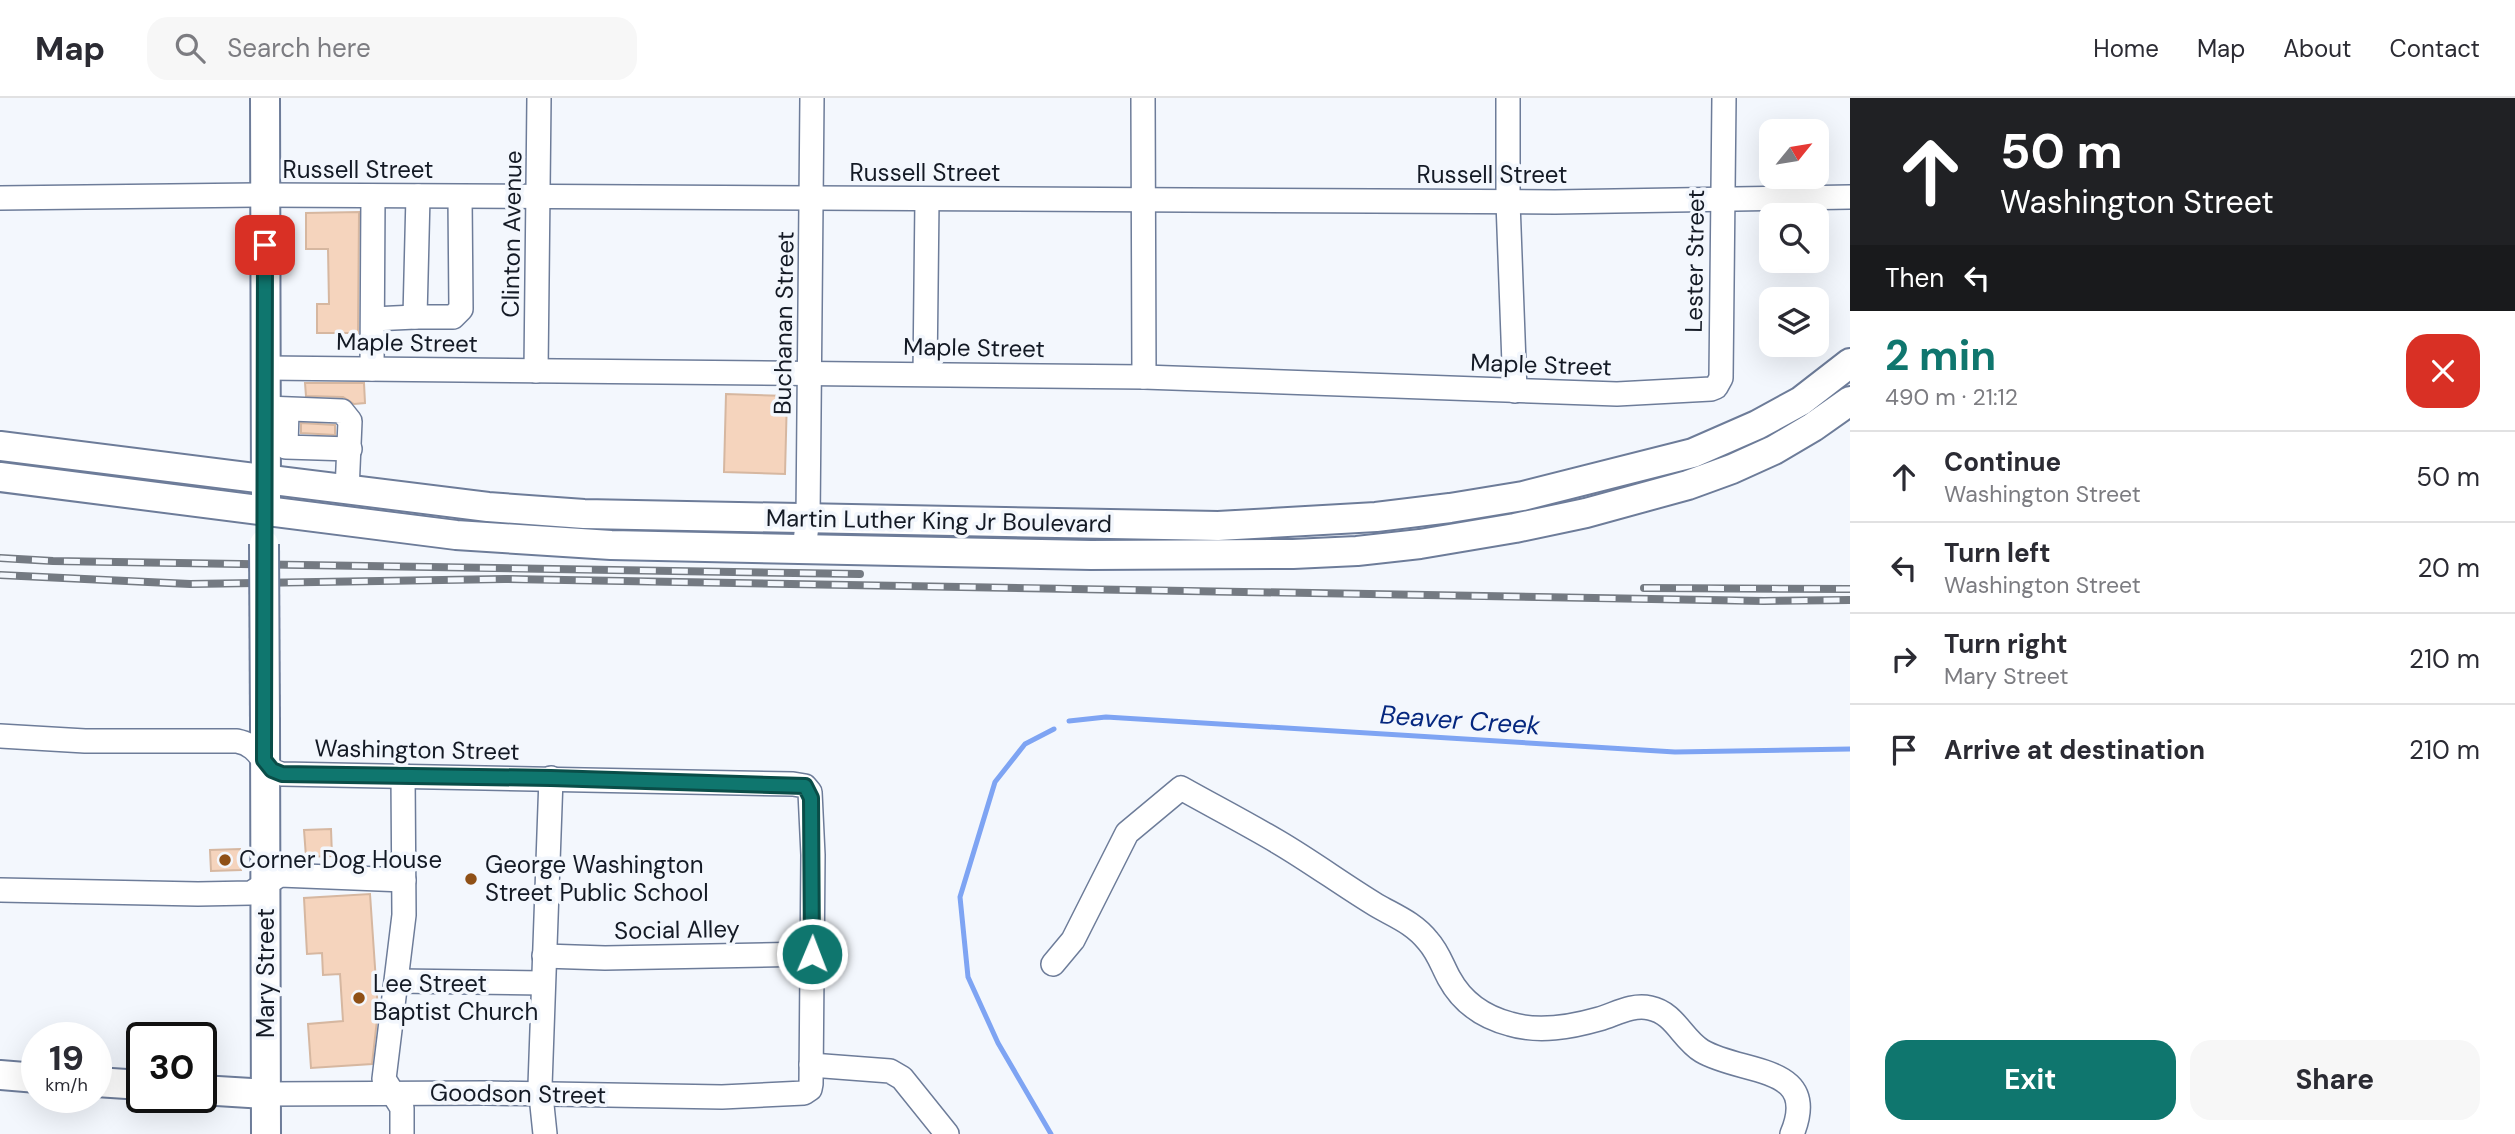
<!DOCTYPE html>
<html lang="en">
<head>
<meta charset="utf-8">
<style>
	:root { --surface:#fff; --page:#f7f7f7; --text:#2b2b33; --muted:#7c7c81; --line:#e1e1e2; --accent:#0f766e }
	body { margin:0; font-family:"DM Sans",sans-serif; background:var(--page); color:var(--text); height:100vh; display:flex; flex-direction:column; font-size:26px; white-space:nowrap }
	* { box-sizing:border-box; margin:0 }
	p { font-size:23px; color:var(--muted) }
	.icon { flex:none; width:38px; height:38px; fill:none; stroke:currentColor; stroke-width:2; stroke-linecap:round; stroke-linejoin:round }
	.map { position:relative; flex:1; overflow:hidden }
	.details { display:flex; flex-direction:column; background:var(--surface); width:665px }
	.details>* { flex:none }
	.guide { background:#202124; color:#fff; overflow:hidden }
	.needle { width:46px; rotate:60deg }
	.buttons { position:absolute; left:1759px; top:21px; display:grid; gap:14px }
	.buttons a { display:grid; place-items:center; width:70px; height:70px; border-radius:14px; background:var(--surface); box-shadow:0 7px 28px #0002; font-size:35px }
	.speed { position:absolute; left:21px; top:924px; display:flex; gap:14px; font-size:35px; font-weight:700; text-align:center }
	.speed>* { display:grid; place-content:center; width:91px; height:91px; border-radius:50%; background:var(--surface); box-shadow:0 7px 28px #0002; line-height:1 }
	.speed small { font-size:18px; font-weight:400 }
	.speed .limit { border:4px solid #111; border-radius:10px; background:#fff; color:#111 }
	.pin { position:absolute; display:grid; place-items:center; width:60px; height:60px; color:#fff; margin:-30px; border-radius:14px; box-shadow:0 4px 10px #0006 }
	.me { position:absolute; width:77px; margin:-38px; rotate:1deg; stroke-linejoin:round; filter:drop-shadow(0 0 5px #0008) }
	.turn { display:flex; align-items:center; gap:24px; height:147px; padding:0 35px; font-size:32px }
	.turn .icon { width:91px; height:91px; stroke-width:2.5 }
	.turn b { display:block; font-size:49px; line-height:60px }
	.then { display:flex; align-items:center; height:66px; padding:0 35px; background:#0003; gap:14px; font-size:26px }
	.round { display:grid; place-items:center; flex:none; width:74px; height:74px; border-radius:21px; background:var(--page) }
	.overview { display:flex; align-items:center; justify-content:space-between; height:119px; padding:0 35px }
	h1 { font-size:42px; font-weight:700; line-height:52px; color:var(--accent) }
	.primary-button { display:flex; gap:14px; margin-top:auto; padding:14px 35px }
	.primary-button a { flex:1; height:80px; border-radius:21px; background:var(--accent); color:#fff; font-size:28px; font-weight:700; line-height:80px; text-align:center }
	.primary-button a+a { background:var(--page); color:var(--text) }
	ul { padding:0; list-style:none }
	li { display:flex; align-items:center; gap:21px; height:91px; padding:0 35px; border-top:2px solid var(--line) }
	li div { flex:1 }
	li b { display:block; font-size:26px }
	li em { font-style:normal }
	header { display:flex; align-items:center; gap:42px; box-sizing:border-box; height:98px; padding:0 35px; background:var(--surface); border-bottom:2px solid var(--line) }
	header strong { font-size:33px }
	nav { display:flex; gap:38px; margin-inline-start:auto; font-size:24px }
	.search { width:490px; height:63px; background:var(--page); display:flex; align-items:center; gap:18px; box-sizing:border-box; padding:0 24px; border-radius:21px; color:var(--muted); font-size:26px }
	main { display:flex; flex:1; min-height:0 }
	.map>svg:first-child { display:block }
</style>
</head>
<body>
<header>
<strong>Map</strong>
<div class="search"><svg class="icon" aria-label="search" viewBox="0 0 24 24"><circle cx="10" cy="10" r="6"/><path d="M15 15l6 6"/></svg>Search here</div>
<nav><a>Home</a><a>Map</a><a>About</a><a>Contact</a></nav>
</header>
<main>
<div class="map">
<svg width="1850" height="1036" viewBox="0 0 1850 1036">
	<rect width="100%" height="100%" fill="#f3f7fd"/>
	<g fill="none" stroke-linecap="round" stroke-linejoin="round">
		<g stroke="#7ea4f3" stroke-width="5">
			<path d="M1069,623L1106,619L1675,654L1850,651"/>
			<path d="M1051,1036L998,945L968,879L960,799L995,684L1025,646L1054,631"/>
		</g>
	</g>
	<g fill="#f5d4bd" stroke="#d6b7a0" stroke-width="2">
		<path d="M359,114L358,235H317V206H329L328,151H306V115Z"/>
		<path d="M305,285H364L365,305L354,306L343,299L306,298Z"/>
		<path d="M726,296L787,298L785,376L724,374Z"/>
		<path d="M301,325L335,327V337L301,335Z"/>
		<path d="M331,731L332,758L306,759L304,732Z"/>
		<path d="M240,751L241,772L211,773L210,752Z"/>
		<path d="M370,796L378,913L372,966L311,970L308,926L343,923L340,876L323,877L322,855L307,856L304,800Z"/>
	</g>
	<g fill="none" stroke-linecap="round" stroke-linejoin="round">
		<g stroke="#6d7c99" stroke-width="26">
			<g id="minor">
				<path d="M1143,0L1144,279"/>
				<path d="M1508,0V104L1515,293"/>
				<path d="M418,98L415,219H453L461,211L460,99"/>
				<path d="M0,100L265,97L1555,104L1850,99"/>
				<path d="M373,221L415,219"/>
				<path d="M266,270L1144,279L1617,296L1711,291L1716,289L1721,280L1724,0"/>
				<path d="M372,271L373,98"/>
				<path d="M536,273L539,0"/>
				<path d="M925,276L927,102"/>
				<path d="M266,310L342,313L350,323L347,393"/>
				<path d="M287,312L286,349L350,351"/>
				<path d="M804,451L808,420L812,0"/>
				<path d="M0,638L85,643H237C264,648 261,672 282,676L793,686L805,688L810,694L813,757L811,986L810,991L804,995L722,999L486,995L266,996"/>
				<path d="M0,792L198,796L251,795L280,777L404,782"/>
				<path d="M544,858L605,860L812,856"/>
				<path d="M1053,866L1073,842L1127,735L1181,690C1213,708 1246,725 1278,744C1312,764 1343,787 1376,807C1395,818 1414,825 1428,843C1438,854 1442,867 1449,880C1462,904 1483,919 1510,926C1539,935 1571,929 1599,921C1616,916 1632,906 1650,910C1675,915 1682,941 1702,953C1743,977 1821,966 1792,1036"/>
				<path d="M398,883L543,885"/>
				<path d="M811,967L890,973L902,980L947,1036"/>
				<path d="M402,1036V1010L384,981L404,817L403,677"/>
				<path d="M545,1036L540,988L551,680"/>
			</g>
		</g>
		<g stroke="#6d7c99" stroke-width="32">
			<g id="major">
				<path d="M265,0L266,401"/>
				<path d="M0,348L488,409L584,416L1218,428L1376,419L1450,410L1523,398L1693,355L1757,327L1801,303L1850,265"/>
				<path d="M0,379L456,437L611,447L1091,457L1293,456L1357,453L1420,446L1515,430L1586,415L1688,387L1732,371L1774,352L1813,329L1850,303"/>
				<path d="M265,624L266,1036"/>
				<path d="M0,977L37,980"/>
				<path d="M96,984L142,987"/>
				<path d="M201,992L266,996"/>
			</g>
		</g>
		<use href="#minor" stroke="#fff" stroke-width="23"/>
		<use href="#major" stroke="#fff" stroke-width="28"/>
		<g stroke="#747a82" stroke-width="8">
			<g id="rail">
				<path d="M0,460L53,463L860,476"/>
				<path d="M0,477L190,486L505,481L1764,503L1850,502"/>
				<path d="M1644,490L1850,491"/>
			</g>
		</g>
		<use href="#rail" stroke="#f3f7fd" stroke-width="5" stroke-dasharray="16" stroke-linecap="butt"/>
		<g stroke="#6d7c99" stroke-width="32" stroke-linecap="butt">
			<path id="major-bridge" d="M264,446L265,624"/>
		</g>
		<use href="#major-bridge" stroke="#fff" stroke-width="28"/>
	</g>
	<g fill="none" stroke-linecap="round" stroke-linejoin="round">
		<g stroke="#0a4d48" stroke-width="18">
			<path id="route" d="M265,147L264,662L272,672L282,676L551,680L805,688L811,700L812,856"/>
		</g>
		<use href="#route" stroke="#0f766e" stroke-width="12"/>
	</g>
	<g fill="#8f5016" stroke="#f3f7fd" stroke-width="2.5">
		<circle cx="225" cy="762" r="7"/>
		<circle cx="471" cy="781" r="7"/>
		<circle cx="359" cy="900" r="7"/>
	</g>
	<g text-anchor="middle" stroke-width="7" stroke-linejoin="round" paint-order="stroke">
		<g font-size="24" fill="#141a25" stroke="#f3f7fd">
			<text x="358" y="80">Russell Street</text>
			<text x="925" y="83">Russell Street</text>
			<text x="1492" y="85">Russell Street</text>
			<text transform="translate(512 136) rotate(-89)" y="8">Clinton Avenue</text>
			<text transform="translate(1695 163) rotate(-89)" y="8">Lester Street</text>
			<text transform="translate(784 225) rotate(-89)" y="8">Buchanan Street</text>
			<text transform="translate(407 245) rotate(1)" y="8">Maple Street</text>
			<text transform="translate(974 250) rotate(1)" y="8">Maple Street</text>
			<text transform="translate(1541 267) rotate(2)" y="8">Maple Street</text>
			<text transform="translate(939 423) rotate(1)" y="8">Martin Luther King Jr Boulevard</text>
			<text transform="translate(417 652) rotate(1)" y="8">Washington Street</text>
			<text transform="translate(677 832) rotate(-1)" y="8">Social Alley</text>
			<text transform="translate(266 875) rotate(-90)" y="8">Mary Street</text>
			<text transform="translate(518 996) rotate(1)" y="8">Goodson Street</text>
		</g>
		<g font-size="24" fill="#141a25" stroke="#f3f7fd" text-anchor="start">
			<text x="239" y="770">Corner Dog House</text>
			<text x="485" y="775">George Washington<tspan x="485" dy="28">Street Public School</tspan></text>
			<text x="373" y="894">Lee Street<tspan x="373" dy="28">Baptist Church</tspan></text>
		</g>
		<g font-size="26" font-style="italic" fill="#05277f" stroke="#f3f7fd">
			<text transform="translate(1460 622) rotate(4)" y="9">Beaver Creek</text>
		</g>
	</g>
</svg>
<div class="buttons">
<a><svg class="needle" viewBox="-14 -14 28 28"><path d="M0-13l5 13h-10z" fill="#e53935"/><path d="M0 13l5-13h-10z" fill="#7c7c81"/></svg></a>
<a><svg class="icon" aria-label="search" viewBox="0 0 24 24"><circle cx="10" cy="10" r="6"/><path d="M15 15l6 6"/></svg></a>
<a><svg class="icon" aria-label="layers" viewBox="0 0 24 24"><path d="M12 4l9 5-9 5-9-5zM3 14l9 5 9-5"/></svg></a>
</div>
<div class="speed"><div>19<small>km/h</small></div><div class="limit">30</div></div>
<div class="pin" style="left:265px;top:147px;background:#d93025"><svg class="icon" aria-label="arrive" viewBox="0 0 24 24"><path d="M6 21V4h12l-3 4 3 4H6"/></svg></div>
<svg class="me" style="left:812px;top:856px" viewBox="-20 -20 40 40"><circle r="17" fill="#0f766e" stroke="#fff" stroke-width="3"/><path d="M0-11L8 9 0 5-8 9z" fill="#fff"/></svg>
</div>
<section class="details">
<div class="guide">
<div class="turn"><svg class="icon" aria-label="ahead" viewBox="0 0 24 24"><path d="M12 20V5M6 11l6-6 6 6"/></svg><div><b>50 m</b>Washington Street</div></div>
<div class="then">Then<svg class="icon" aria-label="left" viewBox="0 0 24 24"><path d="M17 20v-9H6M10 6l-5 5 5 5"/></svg></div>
</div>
<div class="overview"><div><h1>2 min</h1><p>490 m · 21:12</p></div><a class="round" style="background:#d93025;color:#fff"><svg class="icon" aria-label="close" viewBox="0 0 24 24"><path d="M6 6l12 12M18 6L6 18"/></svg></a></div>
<ul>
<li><svg class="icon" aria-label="ahead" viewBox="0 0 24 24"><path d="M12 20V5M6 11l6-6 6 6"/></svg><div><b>Continue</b><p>Washington Street</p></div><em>50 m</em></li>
<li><svg class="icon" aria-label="left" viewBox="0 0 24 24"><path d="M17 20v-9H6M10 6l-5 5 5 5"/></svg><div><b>Turn left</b><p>Washington Street</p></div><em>20 m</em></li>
<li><svg class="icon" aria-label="right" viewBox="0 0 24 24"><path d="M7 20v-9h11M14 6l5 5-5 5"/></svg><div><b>Turn right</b><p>Mary Street</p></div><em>210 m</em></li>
<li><svg class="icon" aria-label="arrive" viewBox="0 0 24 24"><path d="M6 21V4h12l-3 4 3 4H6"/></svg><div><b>Arrive at destination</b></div><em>210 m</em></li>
</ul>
<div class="primary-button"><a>Exit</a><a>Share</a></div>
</section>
</main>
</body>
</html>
